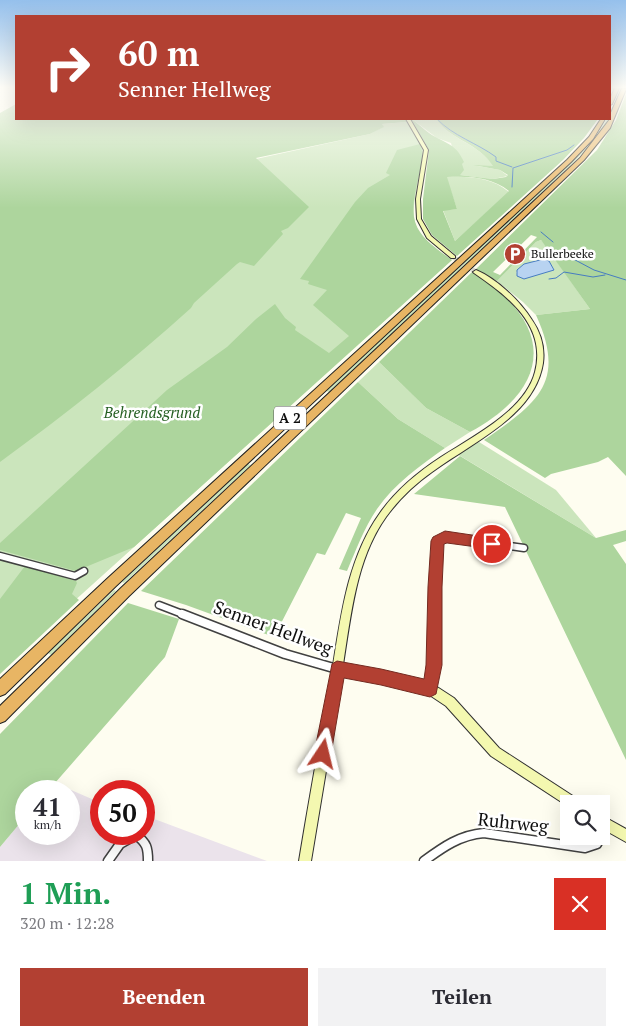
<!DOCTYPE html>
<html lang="de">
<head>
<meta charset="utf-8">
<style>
	:root { --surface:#fff; --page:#f2f2f3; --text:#2b2b33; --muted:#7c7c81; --accent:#b24032 }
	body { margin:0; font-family:"PT Serif",serif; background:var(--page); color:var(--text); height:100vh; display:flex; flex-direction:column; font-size:19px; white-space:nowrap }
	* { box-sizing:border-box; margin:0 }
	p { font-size:16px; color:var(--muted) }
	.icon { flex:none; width:28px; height:28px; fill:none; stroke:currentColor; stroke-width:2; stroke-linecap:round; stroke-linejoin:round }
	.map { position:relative; height:861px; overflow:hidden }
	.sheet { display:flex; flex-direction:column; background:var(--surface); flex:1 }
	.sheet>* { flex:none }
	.guide { position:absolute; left:15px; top:15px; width:596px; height:105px; border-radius:0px; box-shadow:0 5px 20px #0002; background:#b24032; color:#fff; overflow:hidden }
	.buttons { position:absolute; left:560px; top:795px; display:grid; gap:10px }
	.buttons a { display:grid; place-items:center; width:50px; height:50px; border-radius:0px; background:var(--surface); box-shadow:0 5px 20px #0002; font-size:25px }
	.speed { position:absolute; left:15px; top:780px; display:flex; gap:10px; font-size:25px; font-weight:700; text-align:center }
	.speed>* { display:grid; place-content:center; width:65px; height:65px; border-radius:50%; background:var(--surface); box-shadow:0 5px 20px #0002; line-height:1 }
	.speed small { font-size:12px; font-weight:400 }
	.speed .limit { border:8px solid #d22; background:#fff; color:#111 }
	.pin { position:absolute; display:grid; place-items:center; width:42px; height:42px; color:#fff; margin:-21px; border:2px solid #fff; border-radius:50%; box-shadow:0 1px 5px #0007 }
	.me { position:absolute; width:55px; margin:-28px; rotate:10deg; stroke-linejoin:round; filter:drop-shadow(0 0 4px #0008) }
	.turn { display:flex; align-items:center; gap:18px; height:105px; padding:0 20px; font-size:22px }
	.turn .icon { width:65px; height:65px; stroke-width:2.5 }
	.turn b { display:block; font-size:35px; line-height:42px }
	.round { display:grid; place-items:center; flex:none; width:52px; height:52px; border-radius:0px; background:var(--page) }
	.headline { display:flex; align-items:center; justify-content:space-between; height:85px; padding:0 20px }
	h1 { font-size:30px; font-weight:800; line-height:38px; color:#1e9e55 }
	.button { display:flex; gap:10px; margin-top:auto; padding:10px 20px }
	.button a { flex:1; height:58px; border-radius:0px; background:var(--accent); color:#fff; font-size:20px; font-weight:800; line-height:58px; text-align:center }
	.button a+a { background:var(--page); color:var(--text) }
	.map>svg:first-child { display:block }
</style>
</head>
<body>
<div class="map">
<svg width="626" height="861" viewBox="0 0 626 861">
	<rect width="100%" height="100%" fill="#fefdf0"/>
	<path fill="#ebe3eb" d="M55,783L101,803V834H144V817L157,820L267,861H0V847L26,816V834H69V791H48Z"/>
	<g fill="#cbe5bc" fill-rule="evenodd">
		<path d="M412,119H436C450,140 478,143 494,166H478L500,170L508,176L493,179L460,175L451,143L437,138Z"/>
		<path d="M607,119H609L592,143L574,162L329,392L326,391L578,156L592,142Z"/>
		<path d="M407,122C412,130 420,139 423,149C425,157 420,167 419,176C409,225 410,231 452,260L0,668V438L256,159L370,134L383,127L382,124Z"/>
		<path d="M446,177C469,176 491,177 509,192L455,241L443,210L457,209Z"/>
		<path d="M541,240L546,246L590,309L536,315L523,302L497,281L536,242ZM544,259L549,261L554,270L529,277L516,273L524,264Z"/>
		<path d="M379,362L426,408L470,432L445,448L398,419L358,382Z"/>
		<path d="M479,442L556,490L596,538L457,454Z"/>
		<path d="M248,464L251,465L124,583L122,582Z"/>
		<path d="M114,590L116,591L51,655L48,653Z"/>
	</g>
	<g fill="#add59d" fill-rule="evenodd">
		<path d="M626,94V476L608,457L598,462L551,474L545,478L484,440C537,403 567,383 536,315L590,309L541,240L536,242L497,281L476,269L597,150L616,120ZM531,235L537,237L500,275L493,272Z"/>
		<path d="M16,104V119H405L407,122L382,124L384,127L370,134L256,158L309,207L288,228L281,231L283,234L254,266L240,262L237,264L194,303L191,308C130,363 66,414 0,462V113Z"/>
		<path d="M411,119C417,122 423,129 429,133C445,144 455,142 464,162L462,164L464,170L460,175L493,179L506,177L508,175L500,170L473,165L493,166C479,143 450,140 436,119H598L584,138L563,160L457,256L432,235L423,219V199L429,150ZM447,177C469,176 492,177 509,191L455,241L443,211L457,209Z"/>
		<path d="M420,144C424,153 422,161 420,171C408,220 409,230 452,260L134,547L76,571L0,550V543L167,390L227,347L256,319L275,304L285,318L296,327L295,330L329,353L349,336L313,305L327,290L308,284L309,281L300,279L355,202L368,188L390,175L386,173L397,150Z"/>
		<path d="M472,272C554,322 555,386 470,432L426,408L379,362Z"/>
		<path d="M358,382L398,419L445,448C421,465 394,484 377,509C364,528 356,550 347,571L339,569L361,518L346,513L325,555L317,553L274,637L186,605L141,591Z"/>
		<path d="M460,456L596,538L626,530V541L613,545L626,564V760L505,507L414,494Z"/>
		<path d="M25,566L76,581L77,583L72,594L79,600L0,674V599Z"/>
		<path d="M128,603L179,619L165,657L48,791H26V816L0,847V734Z"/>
	</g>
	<path fill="#b8d3f1" stroke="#467cc1" d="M544,259L549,261L554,270L524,279L517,276V270L524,264Z"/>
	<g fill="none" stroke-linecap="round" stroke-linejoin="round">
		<g stroke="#467cc1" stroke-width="1">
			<path d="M437,119C453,136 477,143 496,157V161L512,167"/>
			<path d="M512,187L513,168L567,150L574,145"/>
			<path d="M541,232L553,242"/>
			<path d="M564,254L594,270L626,280"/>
			<path d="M549,279L556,278L564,272L593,277L605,275"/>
		</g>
		<path stroke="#dad9ce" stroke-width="5" stroke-dasharray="5 2.5" stroke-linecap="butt" d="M453,257L476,272"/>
		<g stroke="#414141" stroke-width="9">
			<g id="street-far1">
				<path d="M0,556L75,576L84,571"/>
				<path d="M159,605L185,615"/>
				<path d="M435,615L438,541L445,537L524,548"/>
			</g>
		</g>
		<g stroke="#414141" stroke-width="11">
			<g id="street">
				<path d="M182,614L285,654L337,669"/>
				<path d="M430,689L434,665L435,614"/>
				<path d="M108,861L120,844L136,835C147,843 148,848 148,861"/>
				<path d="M424,861C443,847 460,835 484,833L585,848L597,844L601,836"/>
			</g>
		</g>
		<g stroke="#303030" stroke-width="2">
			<g id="secondary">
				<path d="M406,119H410L428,150L420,199L421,219L431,236L455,256V258H451L427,238L417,219L416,199L424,150Z"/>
				<path d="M476,270C497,279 520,301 532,320C541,333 545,348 543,363C535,416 471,443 432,472C415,484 399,499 386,517C356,559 351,615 343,665L381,672L434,685L454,698L499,748L579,800L581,804H569V807L491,756L446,706L428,694L381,682L342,675L311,861H299C309,800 320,739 331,678C340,623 346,560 380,513C396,490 418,472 441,457C472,437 525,411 535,372C547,326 508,296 474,273L473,272Z"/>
				<path d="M601,815L626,829V842L601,828Z"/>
			</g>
		</g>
		<g stroke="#1f1f1f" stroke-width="2">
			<g id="highway">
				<path d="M615,88H619L612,104L610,105V99Z"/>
				<path d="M622,88L626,89L610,128L584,160L129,596L5,721L0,723V706L121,588L580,158L610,119V115Z"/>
				<path d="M601,119H605L593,139L571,162L116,586L5,694L0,696V679L108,578L567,160L589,137Z"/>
			</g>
		</g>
		<use href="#street-far1" stroke="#fff" stroke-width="6"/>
		<use href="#street" stroke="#fff" stroke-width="8"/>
		<use href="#secondary" fill="#f4f8b0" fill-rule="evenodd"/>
		<use href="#highway" fill="#e8b564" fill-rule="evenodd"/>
	</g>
	<linearGradient id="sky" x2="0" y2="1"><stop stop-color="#95c0ec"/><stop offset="0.42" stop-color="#fffef8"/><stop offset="1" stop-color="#fffef8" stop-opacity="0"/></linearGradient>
	<rect width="626" height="208" fill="url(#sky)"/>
	<path fill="#b24032" stroke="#742a20" d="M445,531L492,538L496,540L498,544L496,548L492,549L447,543L444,544L442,587V665L436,694L430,697L381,685L344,678L331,754L329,760L323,763L316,760L314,754L332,664L337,661L381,669L424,679L426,665L428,587L431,541L433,537Z"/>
	<defs>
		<g id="parking-disc" transform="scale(1.125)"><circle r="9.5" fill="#b24032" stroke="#fff"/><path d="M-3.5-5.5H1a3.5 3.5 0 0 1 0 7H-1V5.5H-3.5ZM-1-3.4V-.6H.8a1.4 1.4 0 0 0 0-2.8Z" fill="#fff"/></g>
	</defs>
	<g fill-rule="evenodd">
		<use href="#parking-disc" x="515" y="254"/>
	</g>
	<g text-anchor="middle" stroke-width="5" stroke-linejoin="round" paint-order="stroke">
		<g font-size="12" fill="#0e0e0e" stroke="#fff" text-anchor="start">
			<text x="531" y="258">Bullerbeeke</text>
		</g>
		<rect fill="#fff" stroke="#565656" stroke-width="1" x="274" y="406.5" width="32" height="23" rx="4"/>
		<g font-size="14" font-weight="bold" fill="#0e0e0e">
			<text x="290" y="423">A 2</text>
		</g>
		<g font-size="15" font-style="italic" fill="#266023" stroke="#fff">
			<text x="152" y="418">Behrendsgrund</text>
		</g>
		<g font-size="18" fill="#0e0e0e" stroke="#fff">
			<text transform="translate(273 628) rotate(20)" y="6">Senner Hellweg</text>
			<text transform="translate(513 823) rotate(6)" y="6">Ruhrweg</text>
		</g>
	</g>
</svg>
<div class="buttons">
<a><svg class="icon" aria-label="search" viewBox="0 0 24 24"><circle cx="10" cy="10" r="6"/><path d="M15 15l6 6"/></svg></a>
</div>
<div class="speed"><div>41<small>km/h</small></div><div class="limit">50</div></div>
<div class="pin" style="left:492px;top:544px;background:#d93025"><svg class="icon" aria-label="arrive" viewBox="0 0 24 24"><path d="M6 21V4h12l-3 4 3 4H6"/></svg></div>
<svg class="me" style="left:323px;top:754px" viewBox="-20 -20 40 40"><path d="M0-17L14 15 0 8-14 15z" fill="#b24032" stroke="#fff" stroke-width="4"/></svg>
<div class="guide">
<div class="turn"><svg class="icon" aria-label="right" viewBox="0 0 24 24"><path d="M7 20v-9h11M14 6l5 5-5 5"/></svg><div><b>60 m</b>Senner Hellweg</div></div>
</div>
</div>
<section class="sheet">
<div class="headline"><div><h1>1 Min.</h1><p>320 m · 12:28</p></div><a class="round" style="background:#d93025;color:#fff"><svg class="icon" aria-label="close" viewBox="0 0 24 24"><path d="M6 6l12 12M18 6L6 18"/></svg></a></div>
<div class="button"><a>Beenden</a><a>Teilen</a></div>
</section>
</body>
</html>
